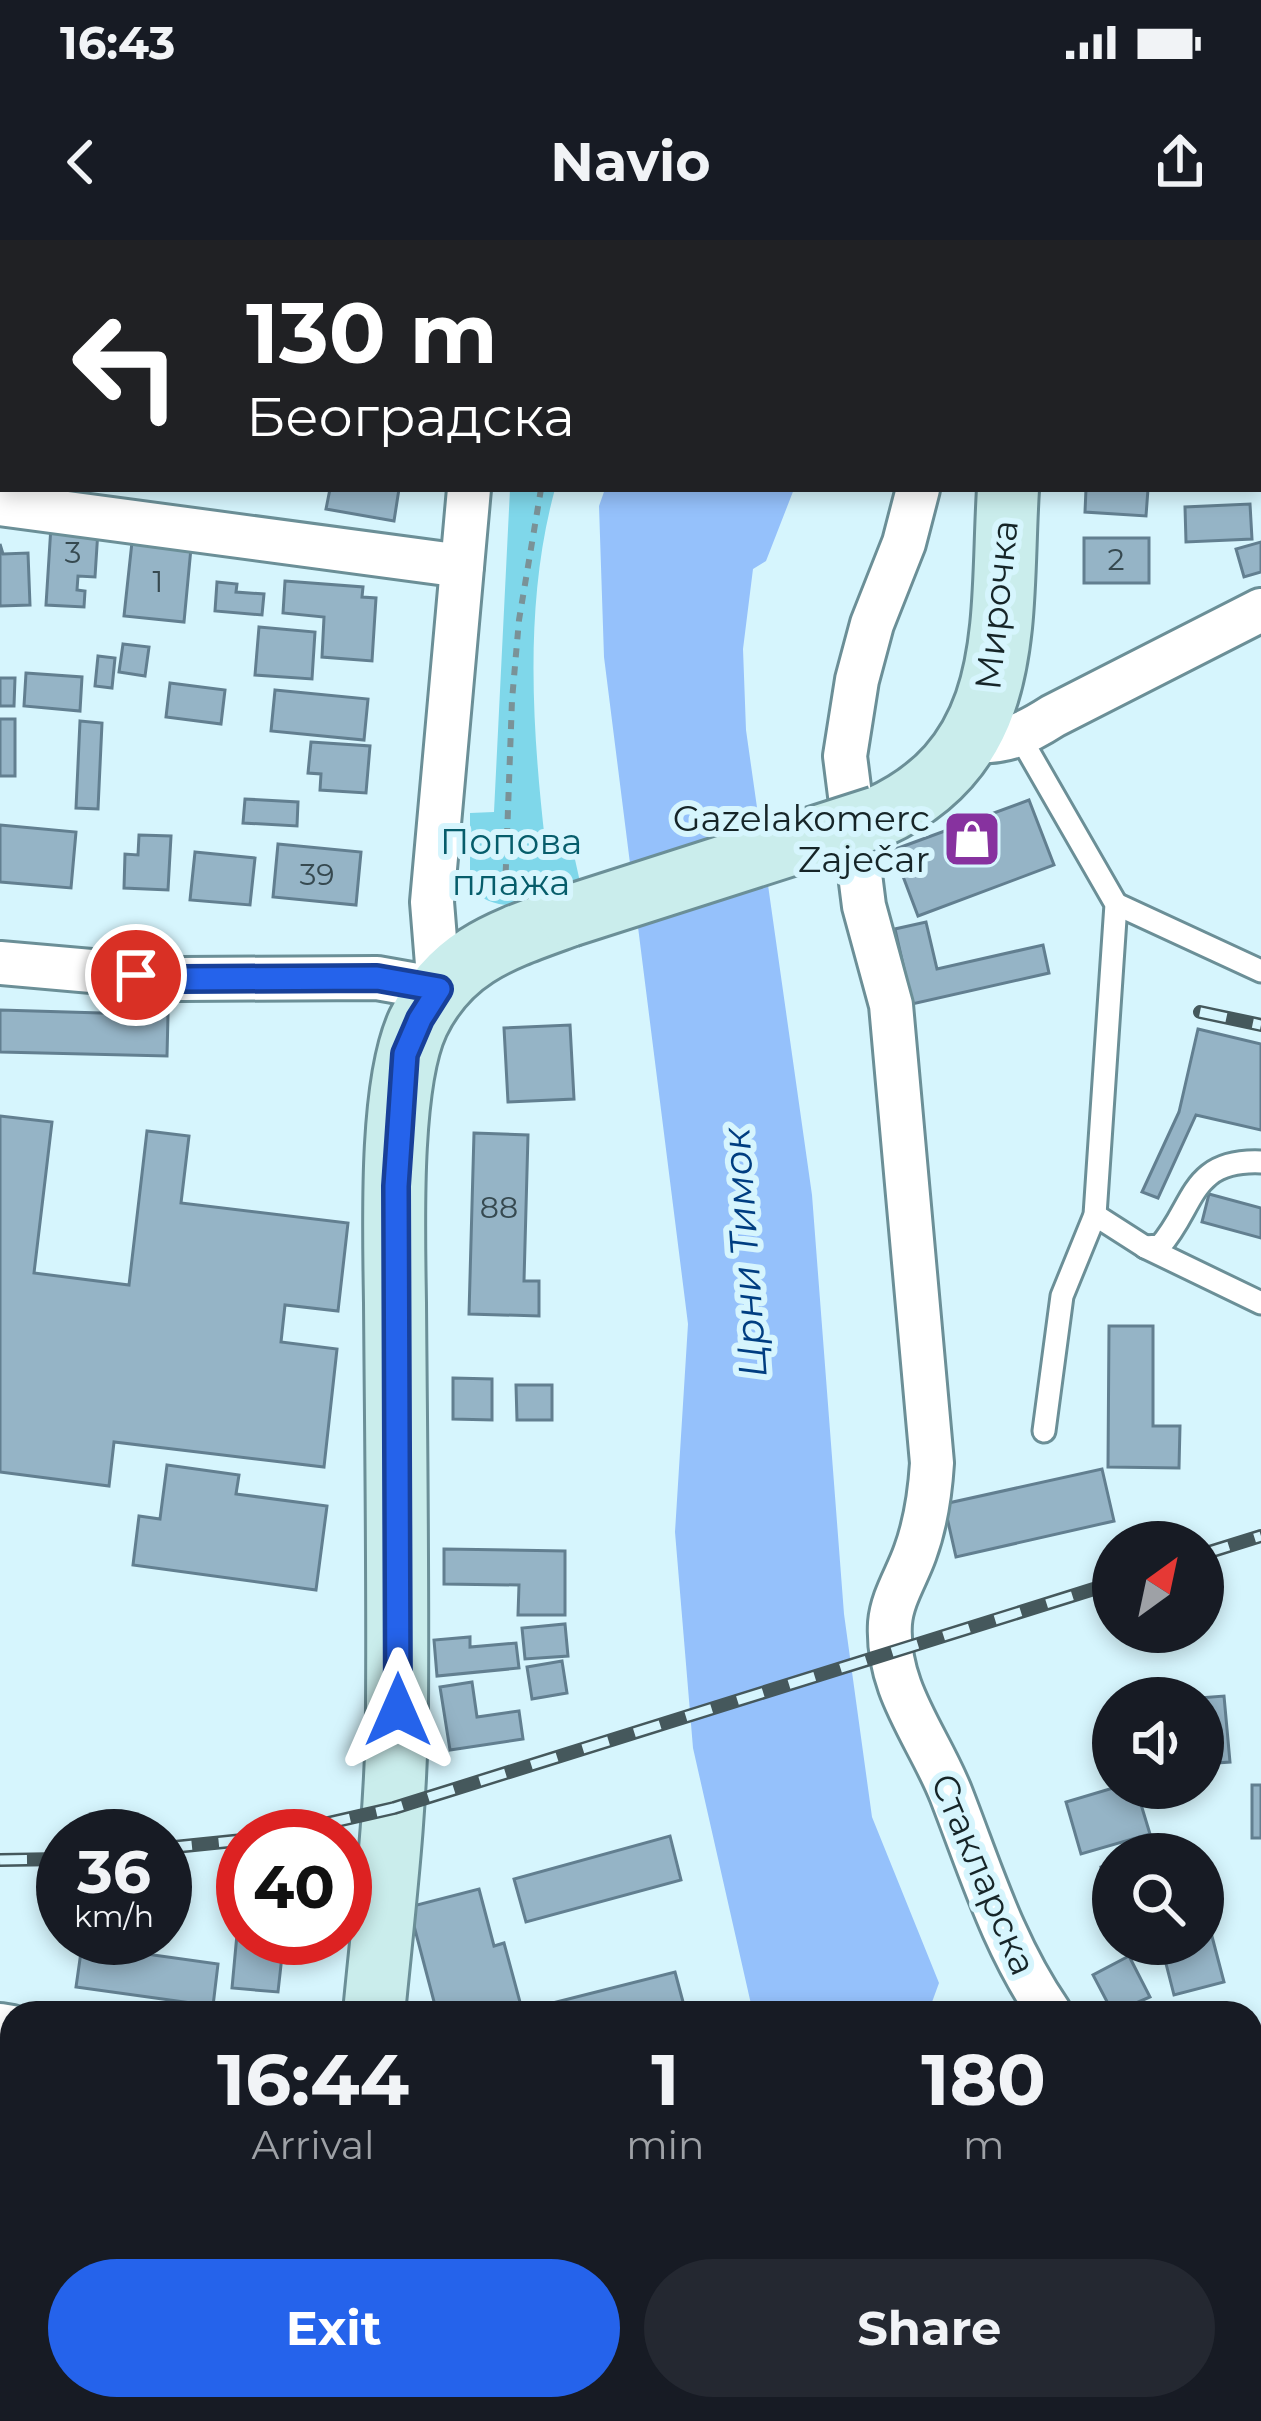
<!DOCTYPE html>
<html lang="en">
<head>
<meta charset="utf-8">
<style>
	:root { --surface:#171b24; --page:#242831; --text:#f1f3f6; --muted:#9ea1a6; --accent:#2563eb }
	body { margin:0; font-family:Montserrat,sans-serif; background:var(--page); color:var(--text); height:100vh; display:flex; flex-direction:column; font-size:45px; white-space:nowrap }
	* { box-sizing:border-box; margin:0 }
	p { font-size:39px; color:var(--muted) }
	.icon { flex:none; width:66px; height:66px; fill:none; stroke:currentColor; stroke-width:2; stroke-linecap:round; stroke-linejoin:round }
	.map { position:relative; flex:1; overflow:hidden }
	.details { position:absolute; left:0px; top:1761px; width:1263px; height:420px; display:flex; flex-direction:column; background:var(--surface); border-radius:36px 36px 0 0; box-shadow:0 6px 18px #0003 }
	.details>* { flex:none }
	.banner { position:absolute; left:0px; top:0px; width:1263px; height:252px; box-shadow:0 6px 18px #0003; background:#202124; color:#fff; overflow:hidden }
	.needle { width:78px; rotate:33deg }
	.controls { position:absolute; left:1092px; top:1281px; display:grid; gap:24px }
	.controls a { display:grid; place-items:center; width:132px; height:132px; border-radius:50%; background:var(--surface); box-shadow:0 6px 18px #0003; font-size:60px }
	.speed { position:absolute; left:36px; top:1569px; display:flex; gap:24px; font-size:60px; font-weight:700; text-align:center }
	.speed>* { display:grid; place-content:center; width:156px; height:156px; border-radius:50%; background:var(--surface); box-shadow:0 6px 18px #0003; line-height:1 }
	.speed small { font-size:30px; font-weight:400 }
	.speed .limit { border:18px solid #d22; background:#fff; color:#111 }
	.pin { position:absolute; display:grid; place-items:center; width:102px; height:102px; color:#fff; margin:-51px; border:6px solid #fff; border-radius:50%; box-shadow:0 3px 12px #0007 }
	.me { position:absolute; width:132px; margin:-66px; rotate:0deg; stroke-linejoin:round; filter:drop-shadow(0 0 9px #0008) }
	.turn { display:flex; align-items:center; gap:42px; height:252px; padding:0 48px; font-size:54px }
	.turn .icon { width:156px; height:156px; stroke-width:2.5 }
	.turn b { display:block; font-size:84px; line-height:102px }
	.eta { display:flex; justify-content:space-evenly; align-items:center; height:204px; text-align:center }
	.eta b { font-size:72px; font-weight:700; line-height:84px }
	.button { display:flex; gap:24px; margin-top:auto; padding:24px 48px }
	.button a { flex:1; height:138px; border-radius:72px; background:var(--accent); color:#fff; font-size:48px; font-weight:700; line-height:138px; text-align:center }
	.button a+a { background:var(--page); color:var(--text) }
	.status { display:flex; justify-content:space-between; align-items:center; height:84px; padding:0 60px; background:var(--surface); direction:ltr }
	.status svg { height:33px; fill:currentColor }
	header { display:flex; justify-content:space-between; align-items:center; height:156px; padding:0 48px; background:var(--surface); font-size:54px; font-weight:700 }
	.map>svg:first-child { display:block }
</style>
</head>
<body>
<div class="status"><b>16:43</b><svg viewBox="0 0 49 12"><path d="M0 12V9h3v3zM5 12V6h3v6zM10 12V3h3v9zM15 12V0h3v12zM26 1h20v11H26zM47 4h2v5h-2z"/></svg></div>
<header><svg class="icon" aria-label="back" viewBox="0 0 24 24"><path d="M15 5l-7 7 7 7"/></svg>Navio<svg class="icon" aria-label="share" viewBox="0 0 24 24"><path d="M12 15V3M7 8l5-5 5 5M5 13v7h14v-7"/></svg></header>
<div class="map">
<svg width="1261" height="2181" viewBox="0 0 1261 2181">
	<rect width="100%" height="100%" fill="#d6f5fd"/>
	<path fill="#7fd7ea" d="M510,249H555C524,362 532,486 545,601L570,597L582,651C547,660 498,680 470,647V573L494,572Z"/>
	<g fill="#95c1fb">
		<path d="M605,249H794L766,321L753,329L743,409L746,490L812,955L844,1374L872,1577L939,1743L928,1773H753L693,1508L675,1292L688,1084L604,417L599,266Z"/>
		<path d="M1251,2138L1261,2144V2181H1139L1118,2169H1251Z"/>
	</g>
	<g fill="#95b4c6" stroke="#627f90" stroke-width="3">
		<path d="M134,0H284L133,3Z"/>
		<path d="M330,249H399L394,281L326,269Z"/>
		<path d="M1086,249H1148L1146,276L1085,272Z"/>
		<path d="M1250,264L1252,299L1186,302L1185,267Z"/>
		<path d="M51,286L98,290L95,337L78,336L77,350L85,351L84,367L46,365Z"/>
		<rect x="1084" y="298" width="65" height="45"/>
		<path d="M132,302L191,308L184,382L124,376Z"/>
		<path d="M1261,302V332L1244,337L1236,309Z"/>
		<path d="M0,304L3,314L28,313L30,365L0,366Z"/>
		<path d="M285,341L363,347L362,357L376,358L372,421L322,417L324,377L283,373Z"/>
		<path d="M217,342L237,344L236,352L264,354L262,375L215,371Z"/>
		<path d="M259,387L315,392L312,439L255,435Z"/>
		<path d="M123,404L149,407L145,436L119,432Z"/>
		<path d="M98,416L115,418L112,448L95,446Z"/>
		<path d="M26,433L82,437L80,471L24,466Z"/>
		<path d="M0,438H15L14,466H0Z"/>
		<path d="M170,443L225,450L221,484L166,477Z"/>
		<path d="M275,450L368,459L364,500L271,491Z"/>
		<rect x="0" y="479" width="15" height="57"/>
		<path d="M80,481L102,483L98,569L76,568Z"/>
		<path d="M311,502L370,506L366,553L320,550L321,534L308,533Z"/>
		<path d="M245,559L298,562L297,586L243,583Z"/>
		<path d="M1029,560L1054,625L918,676L893,610Z"/>
		<path d="M0,585L76,592L71,648L0,642Z"/>
		<path d="M139,595L171,596L168,650L124,648L125,614L138,615Z"/>
		<path d="M278,604L361,612L356,665L273,657Z"/>
		<path d="M195,612L255,618L250,665L190,660Z"/>
		<path d="M926,682L937,729L1043,705L1049,733L912,764L895,689Z"/>
		<path d="M0,770L168,775L167,816L0,812Z"/>
		<path d="M570,785L574,859L508,862L504,788Z"/>
		<path d="M1198,789L1261,804V890L1196,875L1158,958L1142,952L1179,872Z"/>
		<path d="M0,876L52,882L34,1033L129,1045L147,891L189,896L181,963L348,983L338,1071L285,1065L281,1102L337,1109L324,1227L114,1202L109,1246L0,1232Z"/>
		<path d="M474,893L528,895L524,1041H539V1076L469,1074Z"/>
		<path d="M1209,954L1261,968V998L1202,982Z"/>
		<path d="M1109,1086H1153V1186H1180L1179,1228L1108,1227Z"/>
		<path d="M453,1138L492,1139V1180L453,1179Z"/>
		<path d="M516,1145H552V1180H517Z"/>
		<path d="M167,1225L239,1235L236,1254L327,1266L316,1350L133,1325L139,1276L160,1279Z"/>
		<path d="M1102,1229L1114,1281L956,1317L944,1264Z"/>
		<path d="M444,1309L565,1311V1375H518L519,1345L444,1344Z"/>
		<path d="M565,1384L568,1416L525,1419L522,1388Z"/>
		<path d="M470,1397V1407L516,1403L519,1428L437,1436L434,1400Z"/>
		<path d="M562,1421L567,1453L532,1459L527,1427Z"/>
		<path d="M472,1442L477,1477L519,1471L523,1499L450,1510L440,1447Z"/>
		<path d="M1224,1456L1230,1522L1203,1524V1458H1199Z"/>
		<rect x="1252" y="1545" width="9" height="53"/>
		<path d="M1113,1548H1136L1150,1594L1081,1614L1066,1562Z"/>
		<path d="M670,1596L681,1640L526,1682L514,1639Z"/>
		<path d="M1174,1601L1179,1614H1139Z"/>
		<path d="M1113,1623V1663L1101,1627Z"/>
		<path d="M479,1649L494,1706L504,1703L520,1762L512,1765L514,1773H437L409,1667Z"/>
		<path d="M240,1662L243,1698H284L278,1752L232,1748Z"/>
		<path d="M1209,1685L1224,1742L1174,1755L1161,1704H1203V1686Z"/>
		<path d="M82,1705L218,1724L213,1766L76,1747Z"/>
		<path d="M1129,1716L1150,1757L1113,1773L1093,1735Z"/>
		<path d="M675,1732L686,1773H521V1771Z"/>
		<path d="M12,2028V2169H283V2181H0V2099Z"/>
		<path d="M376,2169H442L441,2181H375Z"/>
		<path d="M478,2169H514V2179L479,2180Z"/>
		<path d="M640,2169H686L670,2181H649Z"/>
		<path d="M840,2169H922L950,2180L847,2181L837,2177Z"/>
	</g>
	<g fill="none" stroke-linecap="round" stroke-linejoin="round">
		<g stroke="#6b8f97" stroke-width="27">
			<g id="lane">
				<path d="M1020,497L1116,664L1095,975L1062,1056L1044,1191"/>
				<path d="M1116,664L1261,731"/>
				<path d="M1095,975L1145,1007L1261,1063"/>
				<path d="M1145,1007L1160,1006C1195,967 1189,919 1261,922"/>
			</g>
		</g>
		<g stroke="#6b8f97" stroke-width="48">
			<g id="street">
				<path d="M488,3V0"/>
				<path d="M918,249L904,303L872,384L857,440L845,516L864,666L891,765L932,1223C930,1255 926,1283 915,1313C907,1336 892,1358 890,1383C886,1449 928,1496 951,1554C981,1631 1003,1705 1050,1773"/>
				<path d="M0,264L462,326"/>
				<path d="M970,501C1004,504 1025,494 1053,476L1261,370"/>
				<path d="M0,723L182,739L377,738L439,749L432,662L469,249"/>
				<path d="M0,1785L12,1787"/>
				<path d="M1251,1979L1261,1987"/>
			</g>
		</g>
		<g stroke="#6b8f97" stroke-width="66">
			<g id="secondary">
				<path d="M1069,3L1071,0"/>
				<path d="M878,577C1018,513 1000,380 1008,249"/>
				<path d="M374,1773C384,1670 397,1567 397,1464C398,1330 396,1196 395,1063C394,991 389,845 418,783C451,715 503,700 569,676"/>
				<path d="M347,2181V2169"/>
			</g>
		</g>
		<g stroke="#7a9297" stroke-width="6" stroke-dasharray="9 9" stroke-linecap="butt">
			<path d="M580,3V0"/>
			<path d="M505,651L512,460L519,380L541,249"/>
			<path d="M0,1927L12,1845"/>
		</g>
		<use href="#lane" stroke="#fff" stroke-width="21"/>
		<use href="#street" stroke="#fff" stroke-width="42"/>
		<use href="#secondary" stroke="#caedec" stroke-width="60"/>
		<g stroke="#45585c" stroke-width="14">
			<g id="rail">
				<path d="M1200,772L1261,785"/>
				<path d="M1203,1314L1261,1296"/>
				<path d="M271,1596L394,1568L1113,1343"/>
				<path d="M165,1608L243,1600"/>
				<path d="M0,1620L63,1619"/>
			</g>
		</g>
		<use href="#rail" stroke="#d6f5fd" stroke-width="9" stroke-dasharray="27" stroke-linecap="butt"/>
		<g stroke="#6b8f97" stroke-width="66" stroke-linecap="butt">
			<path id="secondary-bridge" d="M569,676L878,577"/>
		</g>
		<use href="#secondary-bridge" stroke="#caedec" stroke-width="60"/>
	</g>
	<g fill="none" stroke-linecap="round" stroke-linejoin="round">
		<g stroke="#184099" stroke-width="30">
			<path id="route" d="M136,735L182,739L377,738L439,749L420,779L405,814L396,946L398,1470"/>
		</g>
		<use href="#route" stroke="#2563eb" stroke-width="21"/>
	</g>
	<defs>
		<g id="shop-square" transform="scale(3)"><rect x="-9" y="-9" width="18" height="18" rx="4" fill="#87329f" stroke="#d6f5fd"/><path d="M-5-2.5h2.3a2.7 3.5 0 0 1 5.4 0H5L5.5 6h-11ZM-1.5-2.5h3a1.5 2.3 0 0 0-3 0Z" fill="#fff"/></g>
	</defs>
	<g fill-rule="evenodd">
		<use href="#shop-square" x="972" y="599"/>
	</g>
	<g text-anchor="middle" stroke-width="12" stroke-linejoin="round" paint-order="stroke">
		<g font-size="30" fill="#364950">
			<text x="73" y="323">3</text>
			<text x="1116" y="330">2</text>
			<text x="158" y="352">1</text>
			<text x="317" y="645">39</text>
			<text x="499" y="978">88</text>
		</g>
		<g font-size="36" fill="#162528" stroke="#d6f5fd">
			<text transform="translate(996 365) rotate(-84)" y="13">Мирочка</text>
			<text transform="translate(984 1634) rotate(67)" y="13">Стакларска</text>
		</g>
		<g font-size="36" fill="#162528" stroke="#d6f5fd" text-anchor="end">
			<text x="930" y="591">Gazelakomerc<tspan x="930" dy="41">Zaječar</tspan></text>
		</g>
		<g font-size="36" fill="#065d6b" stroke="#d6f5fd">
			<text x="511" y="614">Попова<tspan x="511" dy="41">плажа</tspan></text>
		</g>
		<g font-size="39" font-style="italic" fill="#003e81" stroke="#d6f5fd">
			<text transform="translate(744 1013) rotate(-94)" y="14">Црни Тимок</text>
		</g>
	</g>
</svg>
<div class="controls">
<a><svg class="needle" viewBox="-14 -14 28 28"><path d="M0-13l5 13h-10z" fill="#e53935"/><path d="M0 13l5-13h-10z" fill="#9ea1a6"/></svg></a>
<a><svg class="icon" aria-label="sound" viewBox="0 0 24 24"><path d="M4 9h4l5-4v14l-5-4H4zM17 9q2 3 0 6"/></svg></a>
<a><svg class="icon" aria-label="search" viewBox="0 0 24 24"><circle cx="10" cy="10" r="6"/><path d="M15 15l6 6"/></svg></a>
</div>
<div class="speed"><div>36<small>km/h</small></div><div class="limit">40</div></div>
<div class="pin" style="left:136px;top:735px;background:#d93025"><svg class="icon" aria-label="arrive" viewBox="0 0 24 24"><path d="M6 21V4h12l-3 4 3 4H6"/></svg></div>
<svg class="me" style="left:398px;top:1470px" viewBox="-20 -20 40 40"><path d="M0-17L14 15 0 8-14 15z" fill="#2563eb" stroke="#fff" stroke-width="4"/></svg>
<div class="banner">
<div class="turn"><svg class="icon" aria-label="left" viewBox="0 0 24 24"><path d="M17 20v-9H6M10 6l-5 5 5 5"/></svg><div><b>130 m</b>Београдска</div></div>
</div>
<section class="details">
<div class="eta">
<div><b>16:44</b><p>Arrival</p></div>
<div><b>1</b><p>min</p></div>
<div><b>180</b><p>m</p></div>
</div>
<div class="button"><a>Exit</a><a>Share</a></div>
</section>
</div>
</body>
</html>
